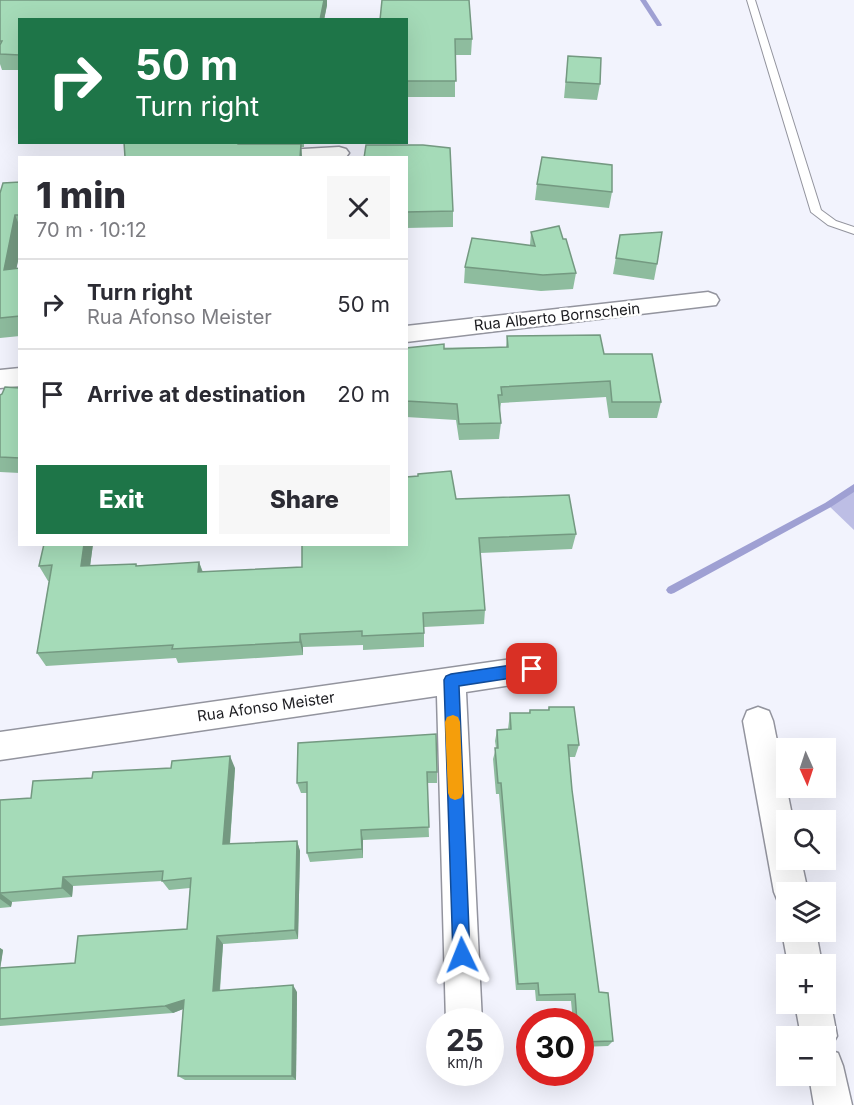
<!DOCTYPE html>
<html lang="en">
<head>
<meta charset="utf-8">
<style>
	:root { --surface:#fff; --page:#f7f7f7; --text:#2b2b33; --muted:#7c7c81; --line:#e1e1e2; --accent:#1e7548 }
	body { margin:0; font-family:Inter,sans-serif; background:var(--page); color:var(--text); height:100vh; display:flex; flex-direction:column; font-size:22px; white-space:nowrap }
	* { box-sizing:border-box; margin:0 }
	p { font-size:20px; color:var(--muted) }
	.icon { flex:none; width:33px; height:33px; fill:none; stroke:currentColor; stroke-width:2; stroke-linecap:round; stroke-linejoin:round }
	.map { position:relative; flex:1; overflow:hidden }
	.sheet { position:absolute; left:18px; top:156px; width:390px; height:390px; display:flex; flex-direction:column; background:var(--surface); border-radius:0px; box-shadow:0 6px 24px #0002 }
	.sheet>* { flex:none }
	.banner { position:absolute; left:18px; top:18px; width:390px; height:126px; border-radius:0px; box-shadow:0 6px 24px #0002; background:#1e7548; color:#fff; overflow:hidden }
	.needle { width:39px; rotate:177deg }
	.tools { position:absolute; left:776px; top:738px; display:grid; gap:12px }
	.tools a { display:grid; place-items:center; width:60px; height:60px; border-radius:0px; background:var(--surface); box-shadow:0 6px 24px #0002; font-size:30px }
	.speed { position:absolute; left:426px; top:1008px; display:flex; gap:12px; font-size:30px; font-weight:700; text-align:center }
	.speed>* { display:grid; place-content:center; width:78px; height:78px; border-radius:50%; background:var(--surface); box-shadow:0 6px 24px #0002; line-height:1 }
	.speed small { font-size:15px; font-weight:400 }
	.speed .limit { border:9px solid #d22; background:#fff; color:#111 }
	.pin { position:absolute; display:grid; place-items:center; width:51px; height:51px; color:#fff; margin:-26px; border-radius:12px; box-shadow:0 3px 9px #0006 }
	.me { position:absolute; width:66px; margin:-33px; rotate:358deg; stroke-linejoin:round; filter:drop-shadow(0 0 4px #0008) }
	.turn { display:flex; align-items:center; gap:21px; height:126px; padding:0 18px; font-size:27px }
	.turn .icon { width:78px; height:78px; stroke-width:2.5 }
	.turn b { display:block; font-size:42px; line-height:51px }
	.round { display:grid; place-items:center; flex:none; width:63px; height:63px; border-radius:0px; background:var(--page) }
	.overview { display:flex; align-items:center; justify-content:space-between; height:102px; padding:0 18px }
	h1 { font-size:36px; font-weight:800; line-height:45px }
	.cta { display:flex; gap:12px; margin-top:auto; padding:12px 18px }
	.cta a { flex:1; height:69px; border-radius:0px; background:var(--accent); color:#fff; font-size:24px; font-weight:800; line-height:69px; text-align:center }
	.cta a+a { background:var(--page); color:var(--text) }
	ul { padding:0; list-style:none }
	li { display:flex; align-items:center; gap:18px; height:90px; padding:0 18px; border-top:2px solid var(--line) }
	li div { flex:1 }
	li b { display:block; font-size:22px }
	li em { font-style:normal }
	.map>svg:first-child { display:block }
</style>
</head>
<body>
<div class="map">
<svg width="854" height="1105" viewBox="0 0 854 1105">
	<rect width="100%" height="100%" fill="#f2f3fd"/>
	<path fill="#bdbee5" d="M854,487V530L828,505Z"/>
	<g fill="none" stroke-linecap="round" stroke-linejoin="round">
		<g fill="#9fa0d3" fill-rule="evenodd">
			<path d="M640,0H646L662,25L661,26H657Z"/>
			<path d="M854,484V492L831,507L674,593L671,594L668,593L666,590L668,587L825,503Z"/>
		</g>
		<g stroke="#93949e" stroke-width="2">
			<path id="service" d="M747,0H755L821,210L836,221L854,227V234L828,225L811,212Z"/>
		</g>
		<g stroke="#93949e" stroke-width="3">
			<g id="minor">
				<path d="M339,147L346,149L349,153L346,157L241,158L244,154L251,152Z"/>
				<path d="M708,292L716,295L719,300L716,305L406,342V326Z"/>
				<path d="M20,368V386L0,388V370Z"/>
				<path d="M532,656L542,660L547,669L542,678L532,682L466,692L482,1022H446L437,696L0,760V732Z"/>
				<path d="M758,707L769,711L773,721L793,820H786V860H801L808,892H786V907L779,904L774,892L743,721L747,711Z"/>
				<path d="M786,922V932H816L822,964H788L782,932Z"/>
				<path d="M825,991L831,1004L837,1036L829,1050L838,1053L843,1066L852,1105H814L809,1076H825V1036H801L795,1004H825Z"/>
			</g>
		</g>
		<use href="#service" fill="#fff" fill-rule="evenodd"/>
		<use href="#minor" fill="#fff" fill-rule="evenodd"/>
	</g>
	<g fill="#8ebc9e">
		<path d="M0,0H327V5L324,20H20V70H2L0,64Z"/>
		<path d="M406,20L472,39L471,55H455V97H406Z"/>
		<path d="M568,56L600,84L597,100L564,98Z"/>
		<path d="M124,142H304V147H301L302,158L125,157Z"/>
		<path d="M406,158L453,211V227L406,228Z"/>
		<path d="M20,182V252L16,269L20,268V336L0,338V193Z"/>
		<path d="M537,184L612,192L609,208L535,200Z"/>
		<path d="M531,232L563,239L576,273L573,289L541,291L464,283L465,267L530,245Z"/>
		<path d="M620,235L657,264L654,280L613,274Z"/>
		<path d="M507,336L604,354L661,402L657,418H609L606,397L501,403L500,411L501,423L499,439L459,440L456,420L406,417V348L506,347Z"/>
		<path d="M20,388V473L0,472V395Z"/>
		<path d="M456,499L576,534L572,549L480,553L485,610L484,624L424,627V647L363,650V645L303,647V655L178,663L176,658L46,666L37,653L49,581H48L39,566L93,544L90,566L136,564L137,566L199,562L203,572L302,567Z"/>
		<path d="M549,707L579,745L575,757H569L572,790L599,992L613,1041L608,1046L580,1047V1022H573L571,1001H536L535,990H516L499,794H496L493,759L496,748L495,741L497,730L508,729L510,713H529L530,710H548Z"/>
		<path d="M298,743L437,772V783H427L429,837L363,840V858L310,862L307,853V793H301L297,783Z"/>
		<path d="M235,768L230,844L297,841L300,851L298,939L223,944L220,991L297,992L296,1080H185L178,1076L183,1009L173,1013L0,1026V948L3,950L0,968L75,963L187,929L190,888L169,890L162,881L73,886L72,897L12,902L11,907L0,908V800L31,798Z"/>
	</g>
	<g fill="#749981">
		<path d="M324,0H327V5L324,20H320Z"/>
		<path d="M236,142H249L250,150L242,153Z"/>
		<path d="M301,144L302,158H300Z"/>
		<path d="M15,215L20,227V252L12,289L4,270Z"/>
		<path d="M84,544H93L88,581L81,566Z"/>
		<path d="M199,562L204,577L198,572Z"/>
		<path d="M300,634L303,647V655L300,642Z"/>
		<path d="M230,756L235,768L229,854L223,844Z"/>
		<path d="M361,830L363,840V858L362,849Z"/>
		<path d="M297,841L300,851L298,939L295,930Z"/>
		<path d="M63,877L73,886L72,897L62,888Z"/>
		<path d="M0,893L12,902L11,907L0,899Z"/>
		<path d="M217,936L223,944L219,998L213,991Z"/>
		<path d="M0,948L3,950L0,970Z"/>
		<path d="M293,985L297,992L296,1080L292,1076Z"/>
		<path d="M184,1000L191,1006L173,1013L165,1006Z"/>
	</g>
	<g fill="#a5dbb8" stroke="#749981" stroke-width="1.5">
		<path d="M0,0H324L320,20H20V55L0,54V45L2,41H0Z"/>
		<path d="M382,0H469L472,39H455L456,81H406V20H380Z"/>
		<path d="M568,56L601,58L600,84L566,82Z"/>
		<path d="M124,142H236L238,144H301L300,158H121L125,157Z"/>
		<path d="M366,145H423L450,148L453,211L406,212V158H364Z"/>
		<path d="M542,157L612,165V192L537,184Z"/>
		<path d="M20,182V215H15L4,270L20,268V316L0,318V193L3,183Z"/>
		<path d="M559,226L563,239H566L576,273L543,275L465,267L472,238L535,246L531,232Z"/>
		<path d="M662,232L657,264L616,258L620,235Z"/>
		<path d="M600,335L604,354H652L661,402H612L610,381L501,387L502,395H498L501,423L459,424L457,404L406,401V348L444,344V349L508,347L507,336Z"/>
		<path d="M5,387L20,388V458L0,457V395L2,394Z"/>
		<path d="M451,471L456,499L569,495L576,534L479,538L485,610L423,613L424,633L362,636V631L300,634V642L172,649L173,645L37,653L52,565L39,566L44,544H84L81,566L136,564V566L199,562L198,572L302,567V544H406V477L418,476V474Z"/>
		<path d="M549,707H574L579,745H568L572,790L599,992L608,993L613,1041L580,1042V1022H577L575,994L539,995L538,983L518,984L501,783H498L495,748H498L497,730L511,729L510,713H530V710H549Z"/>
		<path d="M436,734L437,772H427L429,827L361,830L362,849L307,853V782L297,783L298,743Z"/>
		<path d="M230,756L223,844L297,841L295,930L217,936L213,991L293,985L292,1076H178L184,1000L165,1006L0,1019V968L75,963L78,936L187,929L191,878L162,881L163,871L63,877L62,888L0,893V800L31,798L33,781L92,778L93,772L171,768L172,761Z"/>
	</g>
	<path fill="#1a73e8" stroke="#114b97" stroke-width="1.5" d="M532,662L537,664L539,669L537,673L532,675L459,686L470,955L468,961L462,963L455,961L453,955L444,680L446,676L451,674Z"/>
	<path fill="#f59e0b" d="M453,715L458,717L460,722L463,793L461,798L455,800L450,798L448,793L445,722L447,717Z"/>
	<g text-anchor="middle" stroke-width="5" stroke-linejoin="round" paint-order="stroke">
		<g font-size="15" fill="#1c1c20" stroke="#fff">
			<text transform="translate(557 317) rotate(-6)" y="5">Rua Alberto Bornschein</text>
			<text transform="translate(266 707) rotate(-8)" y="5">Rua Afonso Meister</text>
		</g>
	</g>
</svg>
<div class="tools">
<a><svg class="needle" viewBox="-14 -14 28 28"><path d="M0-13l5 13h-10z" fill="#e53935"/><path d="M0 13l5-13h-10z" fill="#7c7c81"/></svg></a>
<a><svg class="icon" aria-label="search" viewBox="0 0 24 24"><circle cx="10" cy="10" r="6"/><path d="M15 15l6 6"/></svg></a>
<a><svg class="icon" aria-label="layers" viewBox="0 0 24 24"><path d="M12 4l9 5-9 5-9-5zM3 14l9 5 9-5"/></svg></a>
<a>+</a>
<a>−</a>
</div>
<div class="speed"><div>25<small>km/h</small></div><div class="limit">30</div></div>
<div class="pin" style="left:532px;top:669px;background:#d93025"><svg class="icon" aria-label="arrive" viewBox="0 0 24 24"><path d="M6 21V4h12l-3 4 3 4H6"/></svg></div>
<svg class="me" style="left:462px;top:955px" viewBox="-20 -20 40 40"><path d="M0-17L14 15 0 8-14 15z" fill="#1a73e8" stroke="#fff" stroke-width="4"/></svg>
<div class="banner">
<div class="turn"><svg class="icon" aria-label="right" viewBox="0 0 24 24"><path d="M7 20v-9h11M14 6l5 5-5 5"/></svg><div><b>50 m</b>Turn right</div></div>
</div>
<section class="sheet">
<div class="overview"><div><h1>1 min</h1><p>70 m · 10:12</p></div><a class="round"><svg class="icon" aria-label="close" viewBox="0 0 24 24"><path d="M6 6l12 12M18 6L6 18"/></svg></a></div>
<ul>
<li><svg class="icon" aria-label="right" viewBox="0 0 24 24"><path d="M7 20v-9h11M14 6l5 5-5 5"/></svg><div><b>Turn right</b><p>Rua Afonso Meister</p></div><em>50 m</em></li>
<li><svg class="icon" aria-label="arrive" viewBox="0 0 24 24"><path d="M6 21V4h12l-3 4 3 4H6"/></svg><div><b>Arrive at destination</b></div><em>20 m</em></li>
</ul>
<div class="cta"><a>Exit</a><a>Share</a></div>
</section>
</div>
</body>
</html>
